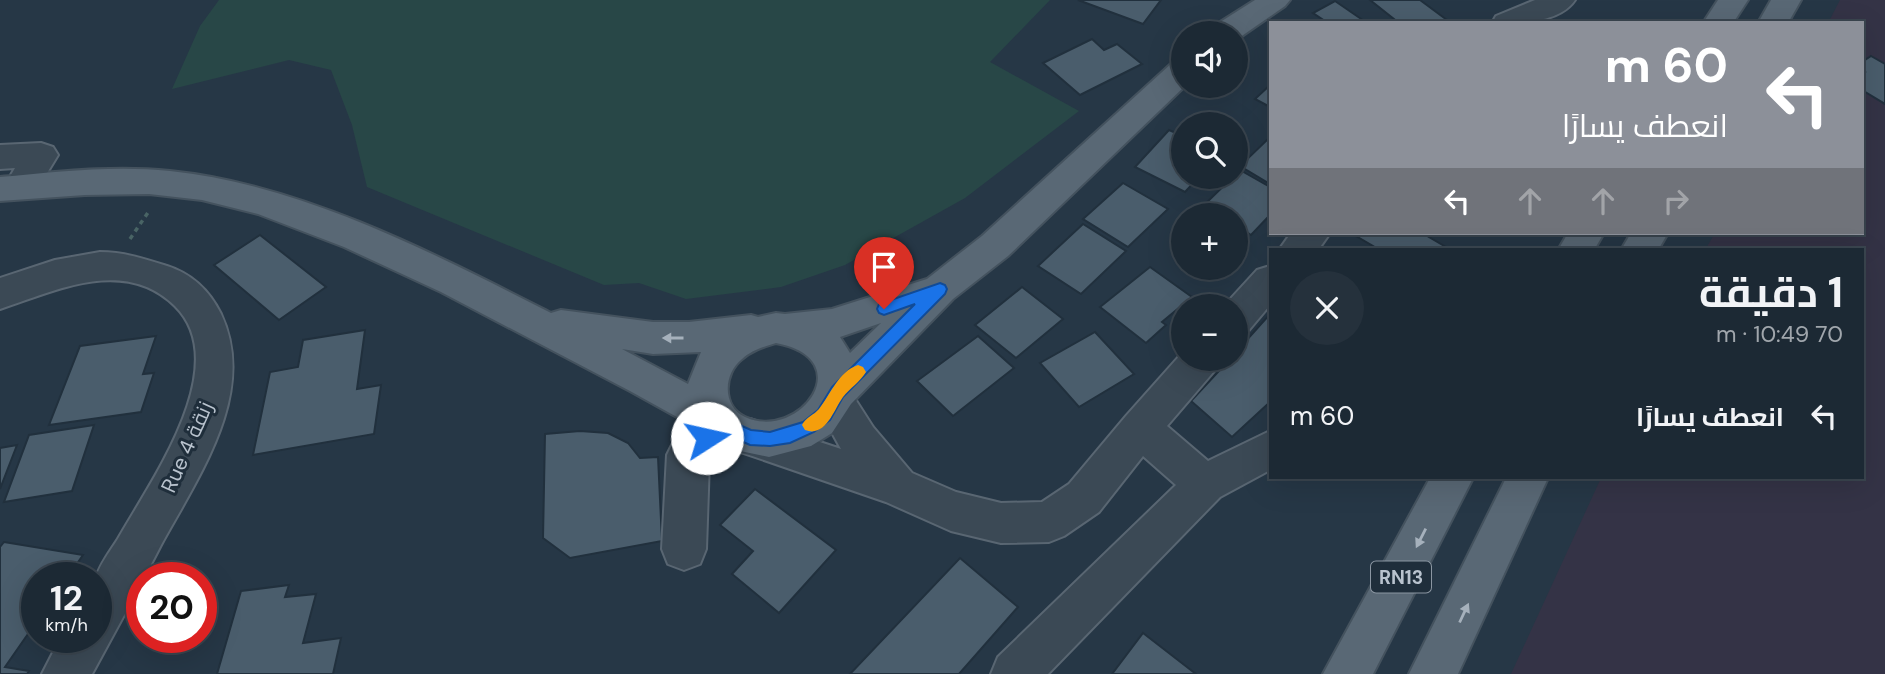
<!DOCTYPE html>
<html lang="ar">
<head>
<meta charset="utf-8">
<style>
	:root { --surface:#1c2934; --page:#25313c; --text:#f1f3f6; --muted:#a0a6ac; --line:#3a454f }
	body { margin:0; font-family:"DM Sans",Cairo,sans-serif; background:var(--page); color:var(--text); direction:rtl; height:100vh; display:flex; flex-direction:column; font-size:26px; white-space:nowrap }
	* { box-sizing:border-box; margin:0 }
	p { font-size:23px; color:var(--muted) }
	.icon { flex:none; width:38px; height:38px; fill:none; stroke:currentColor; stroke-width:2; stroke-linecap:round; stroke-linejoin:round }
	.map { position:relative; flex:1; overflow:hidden; direction:ltr }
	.side { position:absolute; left:1269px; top:248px; width:595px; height:231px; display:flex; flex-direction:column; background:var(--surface); border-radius:0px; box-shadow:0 7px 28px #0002,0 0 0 2px var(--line); direction:rtl }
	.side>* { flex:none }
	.top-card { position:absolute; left:1269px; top:21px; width:595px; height:214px; border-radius:0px; box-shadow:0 7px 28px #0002,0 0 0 2px var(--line); direction:rtl; background:#8c9099; color:#fff; overflow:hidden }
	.buttons { position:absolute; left:1171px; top:21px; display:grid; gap:14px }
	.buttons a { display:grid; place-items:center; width:77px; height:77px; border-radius:50%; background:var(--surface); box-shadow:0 7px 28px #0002,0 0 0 2px var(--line); font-size:35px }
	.speed { position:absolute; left:21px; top:562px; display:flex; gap:14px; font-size:35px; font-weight:700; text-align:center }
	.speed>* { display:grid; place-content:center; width:91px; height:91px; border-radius:50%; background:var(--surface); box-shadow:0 7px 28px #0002,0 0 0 2px var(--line); line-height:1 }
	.speed small { font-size:18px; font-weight:400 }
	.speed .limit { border:10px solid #d22; background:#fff; color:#111 }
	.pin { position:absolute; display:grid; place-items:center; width:60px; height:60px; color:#fff; margin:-72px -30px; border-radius:50% 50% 50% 0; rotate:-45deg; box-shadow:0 0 7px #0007 }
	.pin .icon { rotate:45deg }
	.me { position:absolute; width:77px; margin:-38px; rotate:80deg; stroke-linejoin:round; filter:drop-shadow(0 0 5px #0008) }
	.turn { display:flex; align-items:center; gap:24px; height:147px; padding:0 21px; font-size:32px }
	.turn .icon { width:91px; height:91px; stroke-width:2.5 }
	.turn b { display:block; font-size:49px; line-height:60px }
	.lanes { display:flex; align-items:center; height:66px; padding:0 21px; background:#0003; justify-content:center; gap:35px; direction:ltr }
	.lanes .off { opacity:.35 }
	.round { display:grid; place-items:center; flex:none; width:74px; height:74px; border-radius:37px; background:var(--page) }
	.head { display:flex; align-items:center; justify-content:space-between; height:119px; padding:0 21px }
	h1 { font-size:42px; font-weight:700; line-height:52px }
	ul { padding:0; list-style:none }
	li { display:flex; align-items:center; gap:21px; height:98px; padding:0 21px }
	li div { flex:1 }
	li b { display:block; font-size:26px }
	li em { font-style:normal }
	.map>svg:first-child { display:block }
</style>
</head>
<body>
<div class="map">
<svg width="1885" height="674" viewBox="0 0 1885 674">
	<rect width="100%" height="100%" fill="#263746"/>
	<path fill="#343346" d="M1840,0H1885V674H1511L1601,478H1862V250H1705L1715,233H1862V23H1828Z"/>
	<path fill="#284747" d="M219,0H1050L990,62L1079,111L965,198L845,265L781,287L686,299L639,283L604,285L367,187L352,125L331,70L289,60L172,89L200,26Z"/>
	<g fill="#4a5d6c" stroke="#21303d" stroke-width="2">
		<path d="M1078,0H1161L1143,24Z"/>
		<path d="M1370,0H1420L1451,23H1399Z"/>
		<path d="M1335,1L1367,23H1328L1313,13Z"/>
		<path d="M1092,39L1104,50L1117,44L1142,64L1080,95L1043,63Z"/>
		<path d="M1871,56L1885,64V104L1862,90V74L1865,72L1862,70V62Z"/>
		<path d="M1270,85V107L1255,99Z"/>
		<path d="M1169,130L1183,136V177H1199L1185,192L1135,167Z"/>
		<path d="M1270,137V184L1240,166Z"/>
		<path d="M1240,170L1270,187V215L1251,235L1236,225V215H1219L1203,206Z"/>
		<path d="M1123,183L1168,209L1128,247L1083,219Z"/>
		<path d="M1083,224L1126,251L1081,294L1038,266Z"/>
		<path d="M1359,233H1422L1451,250H1380L1356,236Z"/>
		<path d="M260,235L326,287L279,320L214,265Z"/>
		<path d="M1150,267L1192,297L1162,322L1166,325L1146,343L1100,307Z"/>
		<path d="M1022,287L1063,319L1016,358L975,325Z"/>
		<path d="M1270,314V402L1232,437L1191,401L1230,359H1236V352Z"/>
		<path d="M365,330L357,389L381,385L374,434L253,455L270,372L298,367L303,340Z"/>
		<path d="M1095,332L1134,374L1079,407L1040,363Z"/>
		<path d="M156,336L143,374L154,373L141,412L49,425L80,346Z"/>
		<path d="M978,336L1014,368L953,416L917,381Z"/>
		<path d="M94,425L72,491L4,502L29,435Z"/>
		<path d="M580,431L608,433L628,443L640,458L658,457L662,541L570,558L543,538L545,434Z"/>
		<path d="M17,445L0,489V448Z"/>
		<path d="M755,489L836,550L779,613L732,574L753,551L720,525Z"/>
		<path d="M4,542L83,555L67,578H37V621L5,667L29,671L27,674H0V547Z"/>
		<path d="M960,558L1018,607L959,674H850Z"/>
		<path d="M289,585L285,597L316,594L303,643L341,638L333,674H217L241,591Z"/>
		<path d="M1143,633L1196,674H1112Z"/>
	</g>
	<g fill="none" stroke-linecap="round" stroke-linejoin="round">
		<g stroke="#596672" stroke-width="4">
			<g id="minor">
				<path d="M1535,0H1575C1559,24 1517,23 1492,23L1496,16Z"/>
				<path d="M41,143L53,147L58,155L33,196L21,199L9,196L4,187L15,168L0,169V145Z"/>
				<path d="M1291,233H1330L1318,250H1279Z"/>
				<path d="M100,252C124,252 145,259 167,266C192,274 209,290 221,314C258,393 198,477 161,545C139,588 116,630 92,674H42L61,637H96C96,618 93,597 96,579C98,566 112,549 119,537C150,482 235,365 175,306C124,256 55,291 0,309V278L55,260Z"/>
				<path d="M1270,266V305L1249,330L1236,334V306H1224L1257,270Z"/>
				<path d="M1183,352V359H1221L1215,370L1167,426L1208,461L1270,431V470L1220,497L1048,674H991L998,657L1176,485L1143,456L1099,512L1064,536L1049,542L1001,543L951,531L886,502L735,450L732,442L709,461L706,549L700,564L684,570L668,564L662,549L667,455L676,437L710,413L724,407L738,413L743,422L750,419L841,449L814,400L820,388L834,383L848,388L873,427L912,473L956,492L1001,503L1042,502L1069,484L1126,416Z"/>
			</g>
		</g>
		<g stroke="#44525e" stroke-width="4">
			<g id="major">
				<path d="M1255,0H1290L1285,6L1236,40V33H1210L1214,26Z"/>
				<path d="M1718,0H1748L1733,23H1703Z"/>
				<path d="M1771,0H1801L1788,23H1758Z"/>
				<path d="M1183,60V86H1185L1008,256L953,299L851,404L832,433L811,446L769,457L726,448L704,432L630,391L441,292L344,247L258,214L202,200L149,194L85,195L0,201V177C56,172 113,165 170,171C301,184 435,254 551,313L561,310L653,322H689L751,315L758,317L776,313L785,314L832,309L927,279L982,236L1172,63ZM881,323L850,353L840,337ZM776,343C861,359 799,442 745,417C722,406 723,374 742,359C752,350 763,347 776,343ZM622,349L653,354L701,352L688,384Z"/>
				<path d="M1568,233H1604L1594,250H1558Z"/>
				<path d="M1631,233H1668L1658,250H1621Z"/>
				<path d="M1430,478H1473L1373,674H1323Z"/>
				<path d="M1506,478H1548L1458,674H1409Z"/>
			</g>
		</g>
		<path stroke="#496465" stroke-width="3.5" stroke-dasharray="4.5 4.5" stroke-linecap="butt" d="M130,239L149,211"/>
		<use href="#minor" fill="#3b4955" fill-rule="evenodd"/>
		<use href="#major" fill="#596875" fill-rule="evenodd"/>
	</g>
	<defs><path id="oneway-solid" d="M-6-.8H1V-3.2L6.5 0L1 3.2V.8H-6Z" transform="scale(1.75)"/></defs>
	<g fill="#a6b1bc">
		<use href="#oneway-solid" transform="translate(673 338) rotate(180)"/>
		<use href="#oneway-solid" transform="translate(1421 538) rotate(117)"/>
		<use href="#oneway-solid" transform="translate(1464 613) rotate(-65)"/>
	</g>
	<path fill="#1a73e8" stroke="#114b97" stroke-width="2" d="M940,283L945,285L947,289L945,294L843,397L830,420L814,432L790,443L770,446L750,445L725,434C717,440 711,447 701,443L699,438L701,432L724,418L751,430L770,432L803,422L818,410L832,387L915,304L884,315L879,313L877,309L879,304Z"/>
	<path fill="#f59e0b" d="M858,365L863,367L866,372C860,382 850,388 843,397C834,409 826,438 805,430L802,425C806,417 814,415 819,409C831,394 838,372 858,365Z"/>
	<g text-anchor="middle" stroke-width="6" stroke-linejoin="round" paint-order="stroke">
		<rect fill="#1f2e3b" stroke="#8b96a2" stroke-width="2" x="1371" y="561.5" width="60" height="31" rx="5"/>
		<g font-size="19" font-weight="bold" fill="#b9c3ce">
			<text x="1401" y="584">RN13</text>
		</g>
		<g font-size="21" fill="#b9c3ce" stroke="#1f2e3b">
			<text transform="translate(187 447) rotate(-66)" y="7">Rue 4 زنقة</text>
		</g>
	</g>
</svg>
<div class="buttons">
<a><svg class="icon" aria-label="sound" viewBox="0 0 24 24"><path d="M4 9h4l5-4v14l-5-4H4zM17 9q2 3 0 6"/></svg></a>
<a><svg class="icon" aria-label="search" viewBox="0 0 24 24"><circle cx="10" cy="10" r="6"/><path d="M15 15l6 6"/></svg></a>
<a>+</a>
<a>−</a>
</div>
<div class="speed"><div>12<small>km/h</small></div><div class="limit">20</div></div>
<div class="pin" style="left:884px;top:309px;background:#d93025"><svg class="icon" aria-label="arrive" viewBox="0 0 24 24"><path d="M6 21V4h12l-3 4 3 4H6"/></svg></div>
<svg class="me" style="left:707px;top:438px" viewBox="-20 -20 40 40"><circle r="19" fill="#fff"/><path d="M0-13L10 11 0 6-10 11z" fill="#1a73e8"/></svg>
<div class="top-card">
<div class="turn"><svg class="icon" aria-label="left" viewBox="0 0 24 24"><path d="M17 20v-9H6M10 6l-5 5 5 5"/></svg><div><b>60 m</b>انعطف يسارًا</div></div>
<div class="lanes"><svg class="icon" aria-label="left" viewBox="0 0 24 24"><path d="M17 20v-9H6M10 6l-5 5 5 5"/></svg><svg class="icon off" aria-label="ahead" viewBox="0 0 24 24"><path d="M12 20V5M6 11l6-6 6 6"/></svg><svg class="icon off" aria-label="ahead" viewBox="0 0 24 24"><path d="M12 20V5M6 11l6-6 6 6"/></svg><svg class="icon off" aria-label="right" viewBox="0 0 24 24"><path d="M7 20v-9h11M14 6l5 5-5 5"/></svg></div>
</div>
<section class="side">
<div class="head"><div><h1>1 دقيقة</h1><p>70 m · 10:49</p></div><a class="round"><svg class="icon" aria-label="close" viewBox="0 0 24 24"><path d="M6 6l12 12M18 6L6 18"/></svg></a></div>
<ul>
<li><svg class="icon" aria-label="left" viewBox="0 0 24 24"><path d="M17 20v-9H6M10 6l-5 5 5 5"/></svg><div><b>انعطف يسارًا</b></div><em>60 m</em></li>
</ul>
</section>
</div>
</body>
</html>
